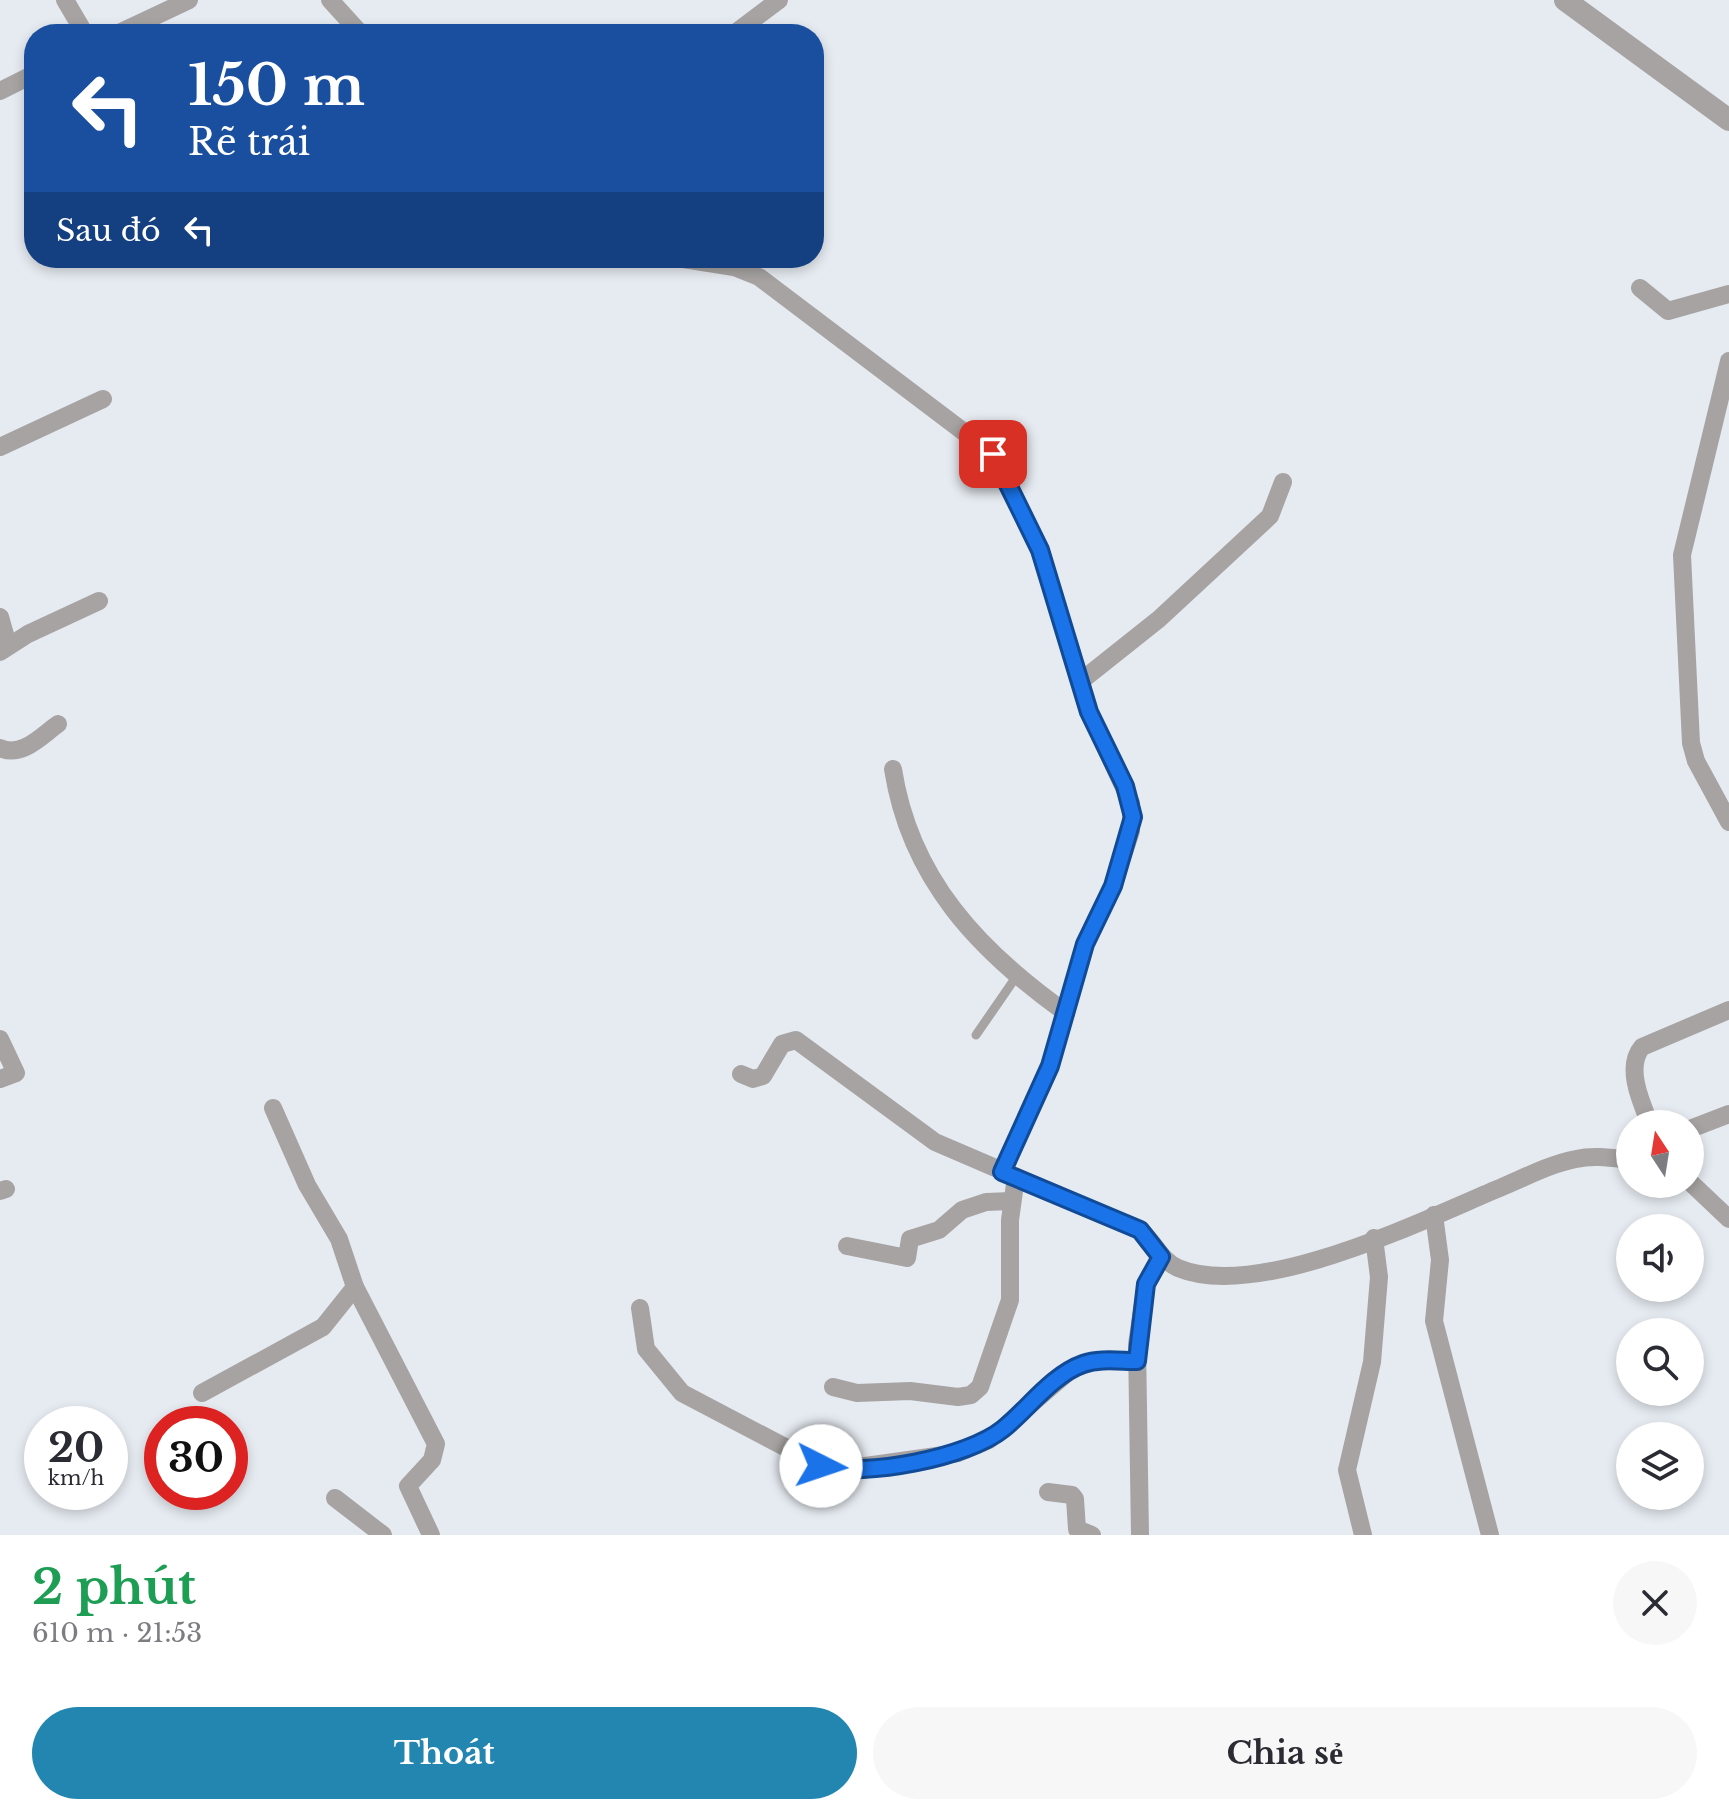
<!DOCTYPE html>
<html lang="vi">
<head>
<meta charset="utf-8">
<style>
	:root { --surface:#fff; --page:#f7f7f7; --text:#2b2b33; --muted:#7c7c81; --accent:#2286b0 }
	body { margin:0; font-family:"Libre Baskerville",serif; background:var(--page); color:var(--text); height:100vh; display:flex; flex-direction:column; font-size:30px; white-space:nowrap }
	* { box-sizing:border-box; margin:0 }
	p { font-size:26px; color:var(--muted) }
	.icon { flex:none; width:44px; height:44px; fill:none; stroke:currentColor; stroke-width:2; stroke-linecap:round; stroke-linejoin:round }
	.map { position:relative; height:1535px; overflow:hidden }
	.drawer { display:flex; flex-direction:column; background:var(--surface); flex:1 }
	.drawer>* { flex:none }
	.guide { position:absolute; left:24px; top:24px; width:800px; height:244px; border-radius:32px; box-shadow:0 4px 12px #0003; background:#1a4fa0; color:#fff; overflow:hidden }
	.needle { width:52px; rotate:348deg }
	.fabs { position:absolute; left:1616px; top:1110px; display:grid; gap:16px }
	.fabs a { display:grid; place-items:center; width:88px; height:88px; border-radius:50%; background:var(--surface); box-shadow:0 4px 12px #0003; font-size:40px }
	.speed { position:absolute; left:24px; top:1406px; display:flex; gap:16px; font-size:40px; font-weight:700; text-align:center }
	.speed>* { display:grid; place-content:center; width:104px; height:104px; border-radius:50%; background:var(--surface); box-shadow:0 4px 12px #0003; line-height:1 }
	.speed small { font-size:20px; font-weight:400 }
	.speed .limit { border:12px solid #d22; background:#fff; color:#111 }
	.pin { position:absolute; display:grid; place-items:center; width:68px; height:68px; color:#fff; margin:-34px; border-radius:16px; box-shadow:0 4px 12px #0006 }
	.me { position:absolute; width:88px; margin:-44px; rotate:94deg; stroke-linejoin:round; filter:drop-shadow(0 0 6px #0008) }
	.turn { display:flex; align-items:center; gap:28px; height:168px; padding:0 32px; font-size:36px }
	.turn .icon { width:104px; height:104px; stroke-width:2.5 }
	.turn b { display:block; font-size:56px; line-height:68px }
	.then { display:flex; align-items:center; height:76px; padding:0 32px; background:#0003; gap:16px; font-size:30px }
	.round { display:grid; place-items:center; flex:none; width:84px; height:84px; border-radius:42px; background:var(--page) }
	.head { display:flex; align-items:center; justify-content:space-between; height:136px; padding:0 32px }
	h1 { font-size:48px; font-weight:700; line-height:60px; color:#1e9e55 }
	.button { display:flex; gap:16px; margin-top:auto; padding:16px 32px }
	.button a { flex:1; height:92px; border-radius:48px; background:var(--accent); color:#fff; font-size:32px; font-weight:700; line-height:92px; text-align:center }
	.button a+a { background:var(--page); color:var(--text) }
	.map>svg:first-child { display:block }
</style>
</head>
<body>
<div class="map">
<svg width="1729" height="1535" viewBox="0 0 1729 1535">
	<rect width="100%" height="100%" fill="#e6ebf1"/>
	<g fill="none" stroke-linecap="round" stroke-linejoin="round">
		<path stroke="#a7a3a3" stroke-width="9" d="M976,1035L1016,977"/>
		<g stroke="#a7a3a3" stroke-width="18">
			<path d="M65,0L85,34"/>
			<path d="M330,0L361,34"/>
			<path d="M117,34L189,0"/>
			<path d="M734,34L779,0"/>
			<path d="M0,91L34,74"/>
			<path d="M677,258L734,267L759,277L993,454L1040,550L1089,712L1131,803V831L1113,886L1085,944L1050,1066L1002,1172"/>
			<path d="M1640,288L1668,311L1729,294"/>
			<path d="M1729,361L1682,555L1691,743L1696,761L1729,822"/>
			<path d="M0,447L103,399"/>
			<path d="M0,617L8,645"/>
			<path d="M0,652L28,634L99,601"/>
			<path d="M1081,681L1159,619L1270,516L1283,482"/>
			<path d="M0,748C22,758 41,736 58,724"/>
			<path d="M893,769C910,879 979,951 1066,1013"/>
			<path d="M0,1039L16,1073L0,1079"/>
			<path d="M741,1074L753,1079L763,1076L782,1044L796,1040L935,1142L1140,1230C1155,1242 1160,1260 1178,1268C1259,1302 1425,1219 1502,1187C1526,1177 1550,1164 1576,1159C1594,1155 1612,1158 1630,1160"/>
			<path d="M273,1108L307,1185L339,1239L355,1287L436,1444L432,1460L408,1486L431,1535"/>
			<path d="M1650,1124C1641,1102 1625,1067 1642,1047L1729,1010"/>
			<path d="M1690,1129L1729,1114"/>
			<path d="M1690,1182L1729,1219"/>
			<path d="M0,1191L6,1189"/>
			<path d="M1434,1215L1440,1260L1434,1321L1490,1535"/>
			<path d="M847,1246L907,1258L910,1239L939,1230L962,1210L986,1202L1011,1201"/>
			<path d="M640,1308L646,1349L682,1393L821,1466L837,1470L958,1453L989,1440L1072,1369L1096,1361H1137"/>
			<path d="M833,1387L857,1393L910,1391L958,1397L971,1395L980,1387L1010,1300V1220L1016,1177"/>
			<path d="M202,1393L323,1327L355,1287"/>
			<path d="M1048,1492L1072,1495L1075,1499L1077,1529L1092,1535"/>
			<path d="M335,1498L383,1535"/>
			<path d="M1140,1535L1137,1344L1146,1284L1161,1257"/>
			<path d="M1363,1535L1347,1470L1372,1362L1379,1277L1374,1238"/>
		</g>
		<path stroke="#a7a3a3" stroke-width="22" d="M1565,0L1729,120"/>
	</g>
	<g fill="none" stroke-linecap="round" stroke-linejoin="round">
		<g stroke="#114b97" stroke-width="20">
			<path id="route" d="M821,1466C865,1477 967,1458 1003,1429C1028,1409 1052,1375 1083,1364C1099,1358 1120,1361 1137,1361L1146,1284L1161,1257L1140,1230L1002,1172L1050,1066L1085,944L1113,886L1133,817L1125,786L1089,712L1040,550L993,454"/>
		</g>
		<use href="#route" stroke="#1a73e8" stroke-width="14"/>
	</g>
</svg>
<div class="fabs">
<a><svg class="needle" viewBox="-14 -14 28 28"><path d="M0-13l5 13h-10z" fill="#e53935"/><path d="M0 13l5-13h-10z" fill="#7c7c81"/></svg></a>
<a><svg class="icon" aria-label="sound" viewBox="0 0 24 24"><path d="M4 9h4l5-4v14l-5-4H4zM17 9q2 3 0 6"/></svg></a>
<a><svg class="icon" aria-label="search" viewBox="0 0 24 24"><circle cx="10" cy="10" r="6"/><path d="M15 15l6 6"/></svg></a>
<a><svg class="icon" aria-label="layers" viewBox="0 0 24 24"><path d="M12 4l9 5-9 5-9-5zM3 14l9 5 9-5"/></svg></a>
</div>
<div class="speed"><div>20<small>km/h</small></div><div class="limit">30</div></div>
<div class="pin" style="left:993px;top:454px;background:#d93025"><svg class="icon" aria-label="arrive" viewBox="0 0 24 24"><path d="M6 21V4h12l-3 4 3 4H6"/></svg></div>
<svg class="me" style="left:821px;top:1466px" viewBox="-20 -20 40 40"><circle r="19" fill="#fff"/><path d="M0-13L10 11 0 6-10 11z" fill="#1a73e8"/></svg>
<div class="guide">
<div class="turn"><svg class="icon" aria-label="left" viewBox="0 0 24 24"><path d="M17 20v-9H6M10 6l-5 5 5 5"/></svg><div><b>150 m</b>Rẽ trái</div></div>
<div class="then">Sau đó<svg class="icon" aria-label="left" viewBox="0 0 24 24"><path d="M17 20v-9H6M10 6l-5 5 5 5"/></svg></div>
</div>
</div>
<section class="drawer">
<div class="head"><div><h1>2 phút</h1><p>610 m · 21:53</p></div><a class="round"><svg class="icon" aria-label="close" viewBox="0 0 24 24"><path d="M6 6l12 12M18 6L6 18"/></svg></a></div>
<div class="button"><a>Thoát</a><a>Chia sẻ</a></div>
</section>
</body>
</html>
